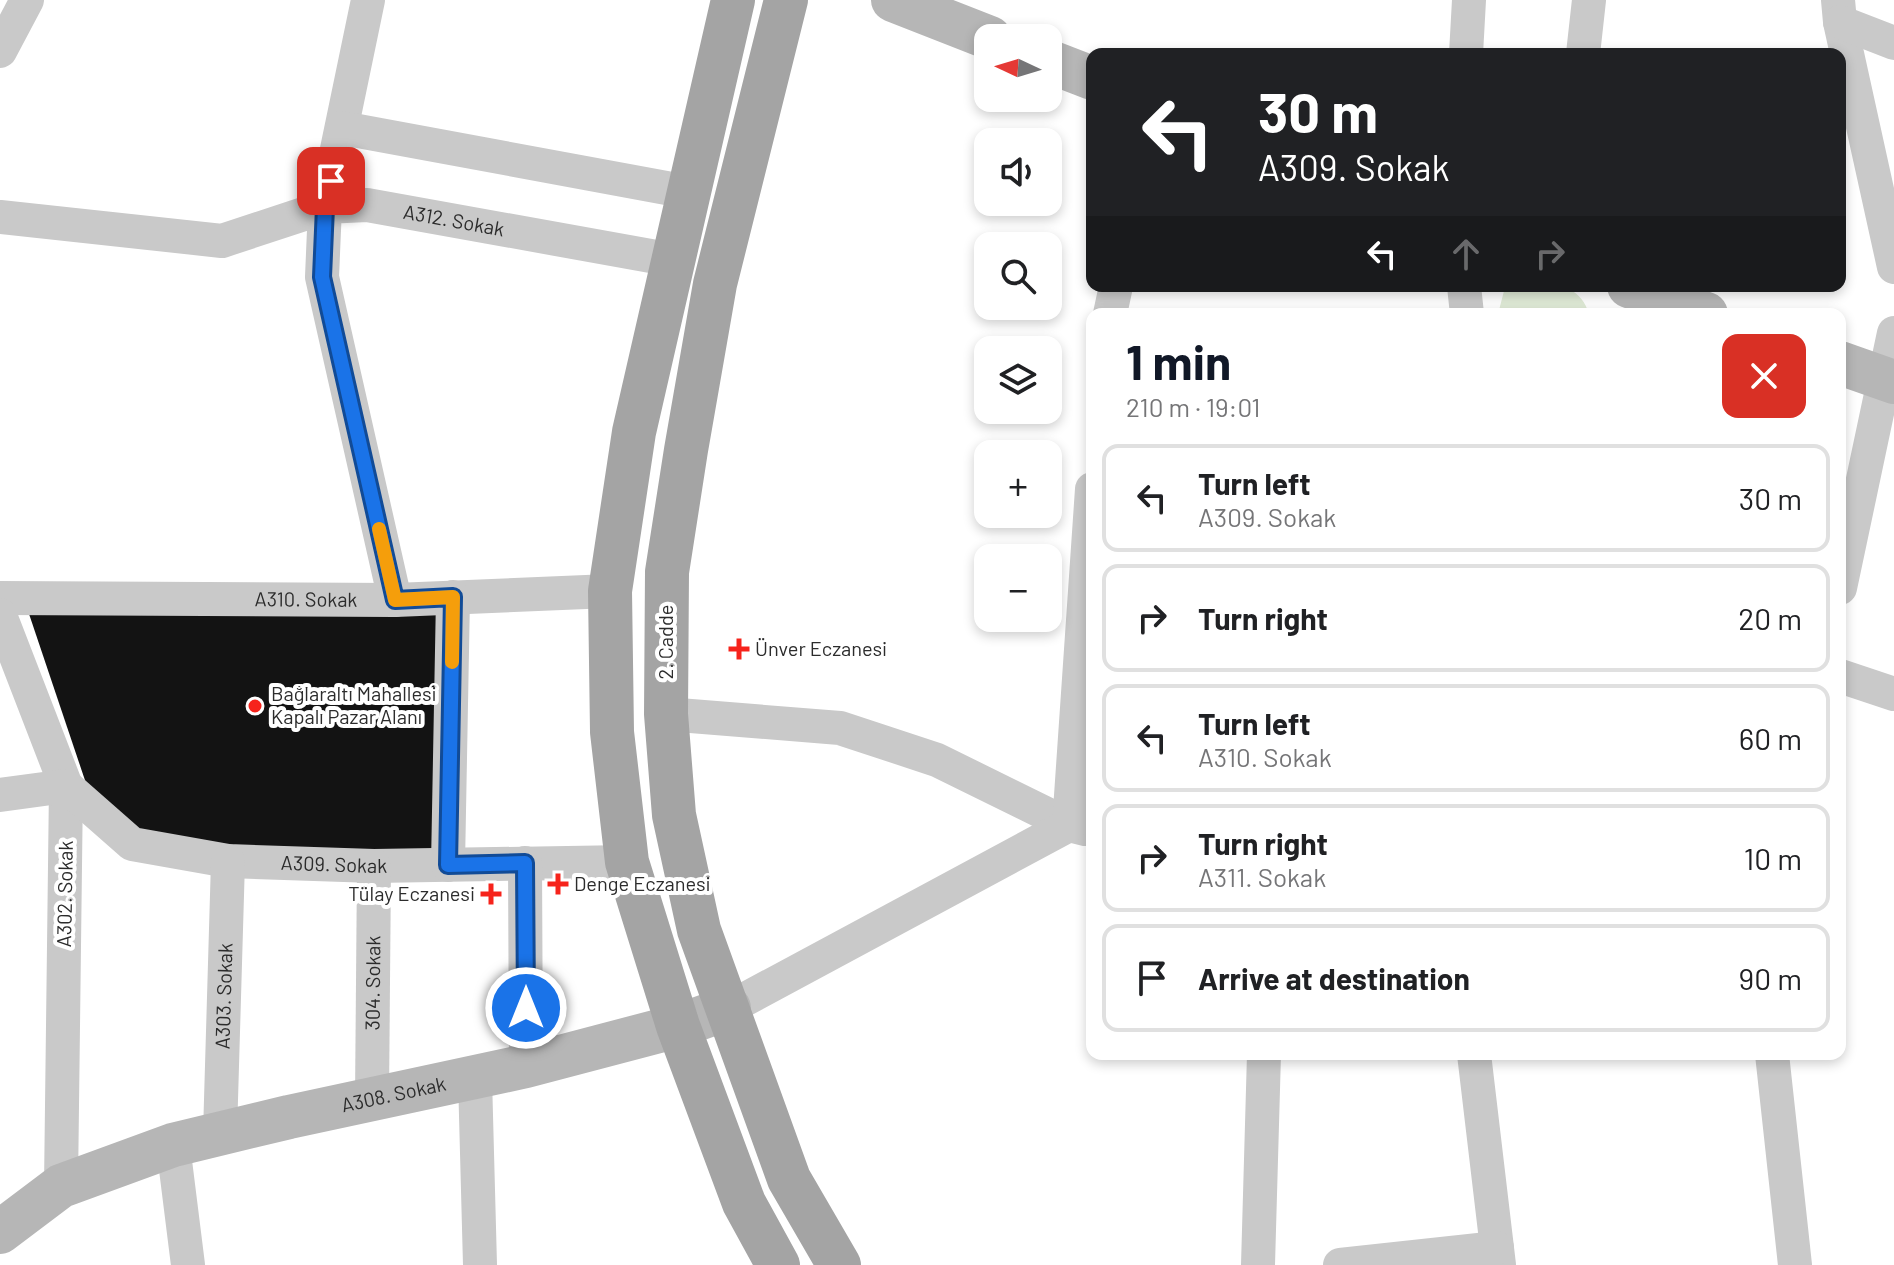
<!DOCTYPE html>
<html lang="en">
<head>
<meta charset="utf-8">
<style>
	:root { --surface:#fff; --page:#f6f6f6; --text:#202124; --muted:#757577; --line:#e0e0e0; --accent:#111827 }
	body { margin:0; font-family:Barlow,sans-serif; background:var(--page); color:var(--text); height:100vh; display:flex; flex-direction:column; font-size:30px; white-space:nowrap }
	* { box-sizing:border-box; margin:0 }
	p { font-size:26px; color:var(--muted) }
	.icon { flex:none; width:44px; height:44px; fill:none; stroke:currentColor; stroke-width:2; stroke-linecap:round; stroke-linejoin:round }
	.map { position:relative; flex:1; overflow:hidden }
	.drawer { position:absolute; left:1086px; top:308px; width:760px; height:752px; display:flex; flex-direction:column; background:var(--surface); border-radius:16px; box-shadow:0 4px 12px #0003 }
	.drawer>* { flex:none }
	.banner { position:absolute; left:1086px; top:48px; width:760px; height:244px; border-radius:16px; box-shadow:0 4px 12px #0003; background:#202124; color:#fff; overflow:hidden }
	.needle { width:52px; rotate:274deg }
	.tools { position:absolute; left:974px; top:24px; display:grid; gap:16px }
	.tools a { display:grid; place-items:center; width:88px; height:88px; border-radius:16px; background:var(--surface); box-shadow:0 4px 12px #0003; font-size:40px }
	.pin { position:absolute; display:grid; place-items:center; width:68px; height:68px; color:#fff; margin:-34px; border-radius:16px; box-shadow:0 4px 12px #0006 }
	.me { position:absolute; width:88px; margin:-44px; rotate:0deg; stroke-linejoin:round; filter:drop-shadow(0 0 6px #0008) }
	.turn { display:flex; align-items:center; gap:28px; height:168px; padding:0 40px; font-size:36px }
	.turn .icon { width:104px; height:104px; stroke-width:2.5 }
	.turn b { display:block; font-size:56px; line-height:68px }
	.lanes { display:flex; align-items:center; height:76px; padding:0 40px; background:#0003; justify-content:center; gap:40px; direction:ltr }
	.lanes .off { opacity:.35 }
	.round { display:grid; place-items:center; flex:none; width:84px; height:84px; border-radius:16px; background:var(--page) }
	.head { display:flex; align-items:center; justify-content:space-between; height:136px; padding:0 40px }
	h1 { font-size:48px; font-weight:700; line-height:60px; color:var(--accent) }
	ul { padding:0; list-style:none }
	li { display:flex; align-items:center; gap:24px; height:108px; margin:0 16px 12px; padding:0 24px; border:4px solid var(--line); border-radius:16px }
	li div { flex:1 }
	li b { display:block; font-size:30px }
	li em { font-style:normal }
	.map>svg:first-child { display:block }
</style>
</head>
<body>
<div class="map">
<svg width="1894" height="1265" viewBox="0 0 1894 1265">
	<rect width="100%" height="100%" fill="#fff"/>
	<path fill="#e0ebd7" d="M1511,286C1542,286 1578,277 1589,314H1498L1504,291Z"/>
	<path fill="#131313" d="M453,597L448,865L228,861L96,813L24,599Z"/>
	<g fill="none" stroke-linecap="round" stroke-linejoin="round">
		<g stroke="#c9c9c9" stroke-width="34">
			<path d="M368,0L325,207L322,277L395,600"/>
			<path d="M1838,0L1840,22L1894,267"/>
			<path d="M1840,22L1894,43"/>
			<path d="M0,51L27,0"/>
			<path d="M1466,54L1469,0"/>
			<path d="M1583,54L1589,0"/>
			<path d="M342,128L688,192"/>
			<path id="s1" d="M0,217L222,241L325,207L367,205L673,260"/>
			<path d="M1464,286L1467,314"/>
			<path d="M1110,314L1116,286"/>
			<path d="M1840,588L1894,333"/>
			<path id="s2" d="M0,598L395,600L610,591"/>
			<path d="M0,615L66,786L61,1186"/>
			<path d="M1840,676L1894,694"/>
			<path d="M666,714L840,728L937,760L1069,825L1085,829"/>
			<path id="s3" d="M0,795L66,786L132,844L228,861L374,866L627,862"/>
			<path d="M525,863L526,1066"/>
			<path d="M448,865L453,597"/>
			<path d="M729,1008L1069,825L1092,489"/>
			<path d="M1474,1054L1499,1265"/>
			<path d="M1772,1054L1795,1265"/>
			<path d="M475,1078L480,1265"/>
			<path id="s4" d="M372,1099L374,866"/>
			<path id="s5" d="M220,1134L228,861"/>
			<path d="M173,1145L188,1265"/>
			<path d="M1258,1265L1264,1054"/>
			<path d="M1340,1265L1497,1248"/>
		</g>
		<g stroke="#b6b6b6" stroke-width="44">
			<path d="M893,0L990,38"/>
			<path d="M1048,61L1092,78"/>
			<path d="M1629,286L1706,314"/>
			<path d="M1840,363L1894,382"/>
			<path id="s6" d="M0,1232L61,1186L173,1145L289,1117L526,1066L678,1026L729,1008"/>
		</g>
		<g stroke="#a4a4a4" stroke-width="44">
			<path d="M733,0L634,432L610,591L612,732L627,862L678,1026L744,1203L778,1265"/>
			<path d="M786,0L715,284L686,450L667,572L666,714L674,815L699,930L789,1179L839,1265"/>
		</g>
	</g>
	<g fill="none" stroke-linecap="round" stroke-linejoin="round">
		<g stroke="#114b97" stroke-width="20">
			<path id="route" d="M331,181L325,207L322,277L395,600L453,597L448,865L525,863L526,1008"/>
		</g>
		<use href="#route" stroke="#1a73e8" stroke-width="14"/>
		<path stroke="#f59e0b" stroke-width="14" d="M379,529L395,600L453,597L452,662"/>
	</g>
	<g fill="#f6231b" stroke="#fff" stroke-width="3">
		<path d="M735 637h8v8h8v8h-8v8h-8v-8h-8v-8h8z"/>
		<circle cx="255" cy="706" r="8"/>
		<path d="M554 872h8v8h8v8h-8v8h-8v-8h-8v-8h8z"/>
		<path d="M487 882h8v8h8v8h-8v8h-8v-8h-8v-8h8z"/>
	</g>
	<g text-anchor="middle" stroke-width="8" stroke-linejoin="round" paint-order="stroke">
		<g font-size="20" fill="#2c2c2c" stroke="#fff">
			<text dy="7" stroke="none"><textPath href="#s1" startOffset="462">A312. Sokak</textPath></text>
			<text dy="7" stroke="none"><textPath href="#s2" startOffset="306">A310. Sokak</textPath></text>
			<text transform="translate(666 642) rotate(-90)" y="7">2. Cadde</text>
			<text dy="7" stroke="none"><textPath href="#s3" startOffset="358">A309. Sokak</textPath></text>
			<text transform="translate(65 894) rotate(-89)" y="7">A302. Sokak</text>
			<text dy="7" stroke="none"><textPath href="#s4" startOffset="116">304. Sokak</textPath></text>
			<text dy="7" stroke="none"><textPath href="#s5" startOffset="138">A303. Sokak</textPath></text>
			<text dy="7" stroke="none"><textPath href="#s6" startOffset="422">A308. Sokak</textPath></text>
		</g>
		<g font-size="20" fill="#2c2c2c" stroke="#fff" text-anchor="start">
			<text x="755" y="656">Ünver Eczanesi</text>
			<text x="271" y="701">Bağlaraltı Mahallesi<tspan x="271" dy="23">Kapalı Pazar Alanı</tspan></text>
			<text x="574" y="891">Denge Eczanesi</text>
			<text x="475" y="901" text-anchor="end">Tülay Eczanesi</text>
		</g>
	</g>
</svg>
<div class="tools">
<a><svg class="needle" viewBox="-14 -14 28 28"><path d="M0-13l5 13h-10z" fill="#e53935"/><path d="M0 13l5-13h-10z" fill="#757577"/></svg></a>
<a><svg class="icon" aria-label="sound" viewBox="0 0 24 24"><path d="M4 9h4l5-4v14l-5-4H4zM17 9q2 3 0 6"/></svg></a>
<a><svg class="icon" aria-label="search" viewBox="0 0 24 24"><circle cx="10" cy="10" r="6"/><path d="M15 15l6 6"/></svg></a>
<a><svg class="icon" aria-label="layers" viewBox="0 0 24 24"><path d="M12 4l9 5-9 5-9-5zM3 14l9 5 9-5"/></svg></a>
<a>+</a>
<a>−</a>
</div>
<div class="pin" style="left:331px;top:181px;background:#d93025"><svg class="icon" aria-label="arrive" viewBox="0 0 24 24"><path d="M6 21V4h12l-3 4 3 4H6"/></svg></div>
<svg class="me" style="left:526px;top:1008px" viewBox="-20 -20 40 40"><circle r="17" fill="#1a73e8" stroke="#fff" stroke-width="3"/><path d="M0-11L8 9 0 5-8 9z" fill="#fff"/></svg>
<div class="banner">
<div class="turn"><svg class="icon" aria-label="left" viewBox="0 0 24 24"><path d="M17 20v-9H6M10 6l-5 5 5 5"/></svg><div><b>30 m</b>A309. Sokak</div></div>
<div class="lanes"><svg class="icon" aria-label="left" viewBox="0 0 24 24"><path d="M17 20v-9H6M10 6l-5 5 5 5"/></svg><svg class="icon off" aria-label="ahead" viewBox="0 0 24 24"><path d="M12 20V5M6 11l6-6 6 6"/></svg><svg class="icon off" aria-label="right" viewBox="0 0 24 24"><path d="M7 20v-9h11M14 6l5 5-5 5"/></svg></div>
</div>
<section class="drawer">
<div class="head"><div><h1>1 min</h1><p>210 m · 19:01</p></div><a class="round" style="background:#d93025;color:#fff"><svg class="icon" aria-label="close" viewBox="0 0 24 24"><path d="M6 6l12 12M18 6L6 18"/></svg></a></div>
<ul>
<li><svg class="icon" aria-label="left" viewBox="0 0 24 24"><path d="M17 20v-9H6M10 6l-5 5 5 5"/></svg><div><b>Turn left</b><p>A309. Sokak</p></div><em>30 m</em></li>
<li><svg class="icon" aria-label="right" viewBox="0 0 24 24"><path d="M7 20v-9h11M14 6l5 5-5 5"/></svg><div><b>Turn right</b></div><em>20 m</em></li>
<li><svg class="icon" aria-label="left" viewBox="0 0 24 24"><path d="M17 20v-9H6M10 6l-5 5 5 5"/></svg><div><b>Turn left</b><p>A310. Sokak</p></div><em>60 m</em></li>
<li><svg class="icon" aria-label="right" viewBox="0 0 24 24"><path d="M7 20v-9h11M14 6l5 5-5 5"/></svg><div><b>Turn right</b><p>A311. Sokak</p></div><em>10 m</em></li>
<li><svg class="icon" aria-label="arrive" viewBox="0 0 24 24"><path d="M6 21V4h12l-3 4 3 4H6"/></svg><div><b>Arrive at destination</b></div><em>90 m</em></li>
</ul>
</section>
</div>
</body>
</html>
